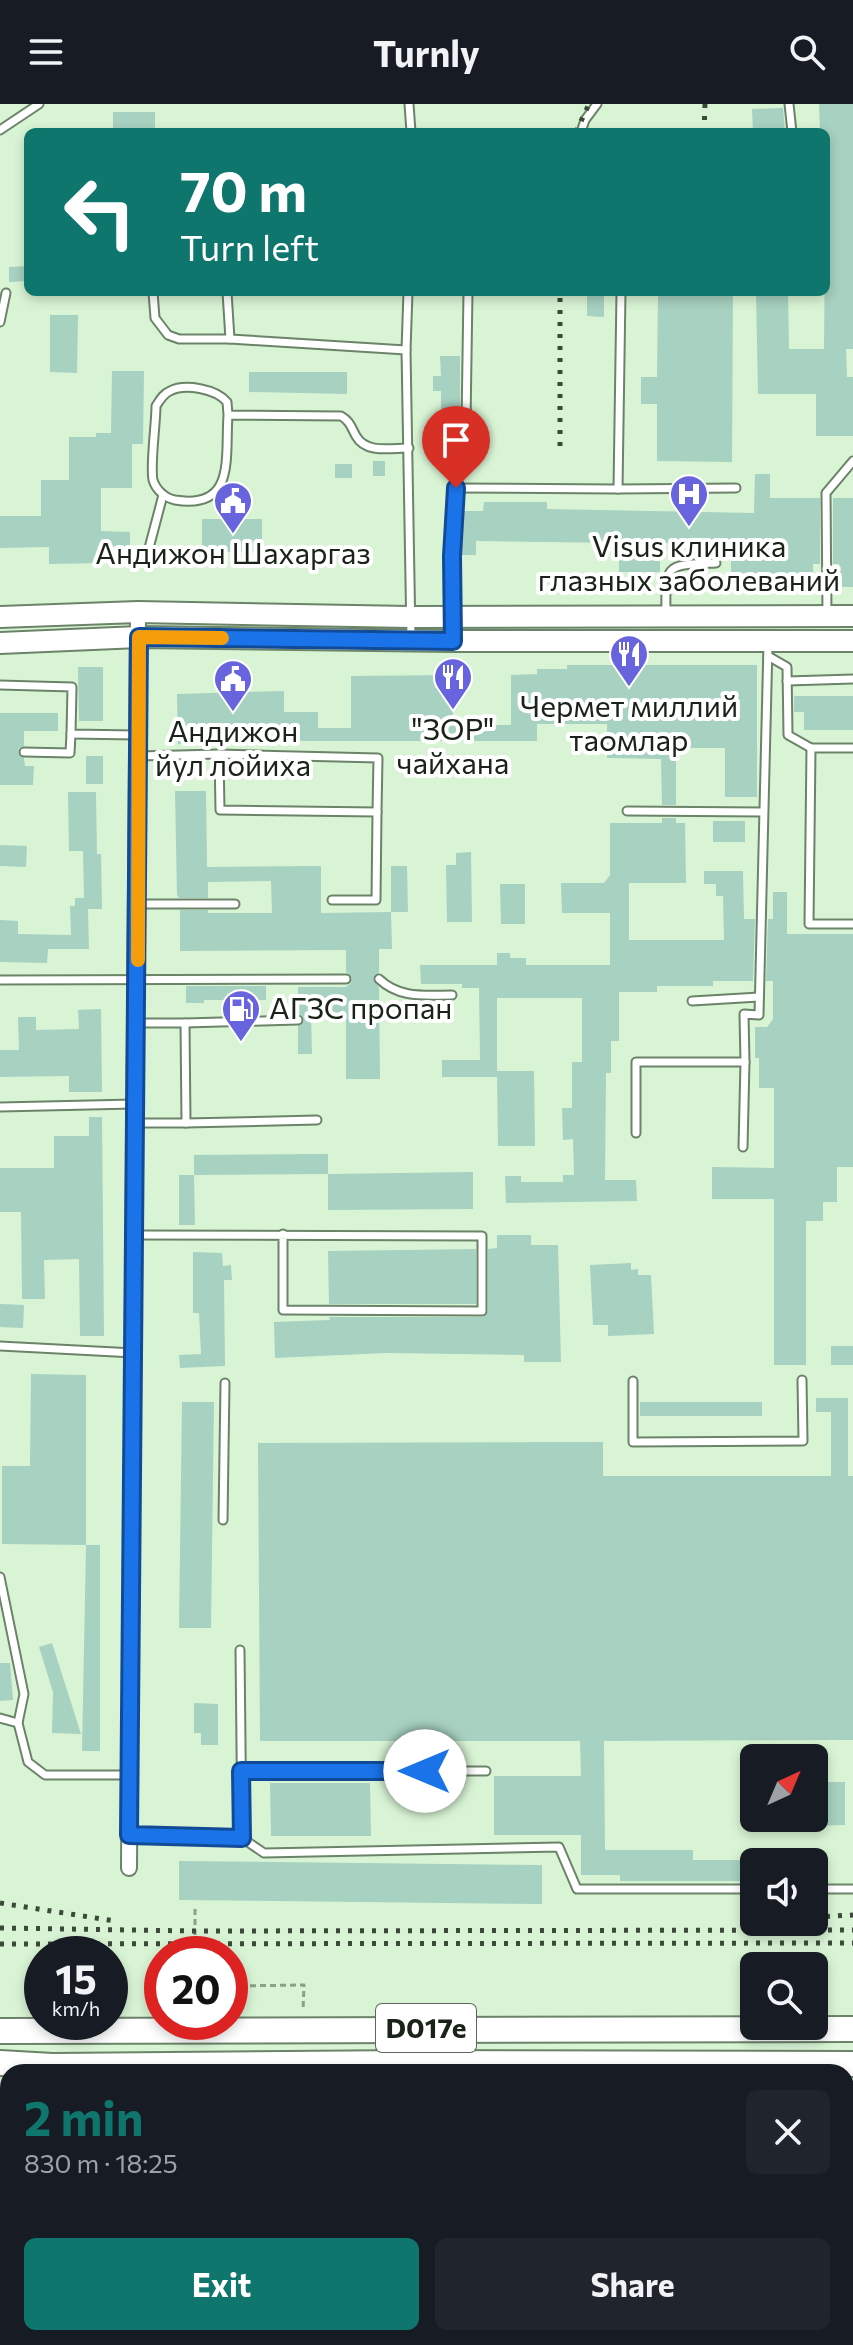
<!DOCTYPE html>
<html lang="en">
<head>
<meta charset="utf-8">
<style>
	:root { --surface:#171b24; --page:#20242c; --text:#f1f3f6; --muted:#9ea1a6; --accent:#0f766e }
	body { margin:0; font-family:Commissioner,sans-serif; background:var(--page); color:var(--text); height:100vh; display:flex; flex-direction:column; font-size:30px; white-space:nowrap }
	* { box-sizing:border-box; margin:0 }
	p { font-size:26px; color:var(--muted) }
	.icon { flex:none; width:44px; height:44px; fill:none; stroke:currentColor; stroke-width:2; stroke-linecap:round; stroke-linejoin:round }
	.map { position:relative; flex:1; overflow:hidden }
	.details { position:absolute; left:0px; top:1960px; width:854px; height:282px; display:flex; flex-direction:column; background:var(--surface); border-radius:24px 24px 0 0; box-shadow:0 4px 12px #0003 }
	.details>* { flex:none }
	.top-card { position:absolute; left:24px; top:24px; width:806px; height:168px; border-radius:12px; box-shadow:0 4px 12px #0003; background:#0f766e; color:#fff; overflow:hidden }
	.needle { width:52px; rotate:44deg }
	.fabs { position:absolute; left:740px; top:1640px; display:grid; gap:16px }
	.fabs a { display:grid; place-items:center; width:88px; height:88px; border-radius:12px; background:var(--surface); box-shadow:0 4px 12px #0003; font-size:40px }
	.speed { position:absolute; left:24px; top:1832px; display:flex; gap:16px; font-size:40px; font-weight:700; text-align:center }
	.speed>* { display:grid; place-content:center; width:104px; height:104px; border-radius:50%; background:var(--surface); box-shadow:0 4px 12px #0003; line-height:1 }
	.speed small { font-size:20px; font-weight:400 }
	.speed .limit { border:12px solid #d22; background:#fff; color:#111 }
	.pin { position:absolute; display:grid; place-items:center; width:68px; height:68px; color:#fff; margin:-82px -34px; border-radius:50% 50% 50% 0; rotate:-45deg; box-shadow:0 0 8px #0007 }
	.pin .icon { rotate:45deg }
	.me { position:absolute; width:88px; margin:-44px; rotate:270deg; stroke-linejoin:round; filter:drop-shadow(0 0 6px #0008) }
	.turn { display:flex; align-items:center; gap:28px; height:168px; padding:0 24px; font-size:36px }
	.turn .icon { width:104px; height:104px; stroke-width:2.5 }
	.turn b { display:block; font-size:56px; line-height:68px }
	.round { display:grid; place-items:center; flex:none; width:84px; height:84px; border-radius:12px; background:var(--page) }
	.overview { display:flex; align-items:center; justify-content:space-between; height:136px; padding:0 24px }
	h1 { font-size:48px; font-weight:700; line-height:60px; color:var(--accent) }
	.action { display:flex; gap:16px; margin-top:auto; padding:16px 24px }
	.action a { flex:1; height:92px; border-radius:12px; background:var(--accent); color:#fff; font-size:32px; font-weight:700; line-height:92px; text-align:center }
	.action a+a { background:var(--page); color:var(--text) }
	header { display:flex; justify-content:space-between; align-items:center; height:104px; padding:0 24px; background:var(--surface); font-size:36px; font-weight:700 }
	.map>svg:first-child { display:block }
</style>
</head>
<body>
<header><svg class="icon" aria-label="menu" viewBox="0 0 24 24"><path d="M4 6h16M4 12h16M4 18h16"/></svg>Turnly<svg class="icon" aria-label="search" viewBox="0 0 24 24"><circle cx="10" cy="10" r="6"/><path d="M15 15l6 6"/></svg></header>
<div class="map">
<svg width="853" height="2241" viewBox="0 0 853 2241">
	<rect width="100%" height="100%" fill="#d9f4d5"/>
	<g fill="#a7d1c1">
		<path d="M819,0H853V245H846L847,273H853V332H816V290H758L756,188H788L789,245H824L826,28H820Z"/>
		<path d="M783,4L785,28H753L752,5Z"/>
		<rect x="113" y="8" width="42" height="20"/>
		<path d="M28,162V177L9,178V163Z"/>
		<path d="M587,188H604V213L587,212Z"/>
		<path d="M658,188H733L732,358L657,357V300H641V273H657Z"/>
		<path d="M50,211H78L77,269L50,268Z"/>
		<path d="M440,252H460V305H441V287H433V272H441Z"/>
		<path d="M112,267H144L143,340H132V384H101V427L130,428V443L102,442V459L49,460V443L0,444V412H41V376H69V333H96V329H111Z"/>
		<path d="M249,268H347V290L249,288Z"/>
		<rect x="373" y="357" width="12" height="15"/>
		<rect x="335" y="360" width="17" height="14"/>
		<path d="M755,370H770V394H820V460H813L814,488H773V470L731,469V440L660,439V468H619V439L476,437V451H462V407H483L484,398H547V405L754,409Z"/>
		<path d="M833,394H853V483H840L839,460H833Z"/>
		<rect x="202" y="415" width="60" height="33"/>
		<path d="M567,561H757V693H725V644H676V701H662L661,655L607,654V620H537V637H299V622L207,624L208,640H178L177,590L284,587V608H318V624H351V572L453,571V621H511V571L537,570V565H567Z"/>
		<path d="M78,563H103V617H79Z"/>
		<path d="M794,592H853V626H804V608H794Z"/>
		<path d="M0,609H58V627H24V642L19,644L18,649L24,654L25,662H34L33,681H0Z"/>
		<rect x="86" y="652" width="17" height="28"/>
		<path d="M175,687H206L207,763L321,762V809L391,808L392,845H379V869L373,875L379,883L380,975H346V912L311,911L312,950H298V922L304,917L303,912L298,910V883H346L350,880L352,874L346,868V846L180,847V806H208V809H272L271,777L208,778V794H179L177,791Z"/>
		<path d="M68,688H96L97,750H101L102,805H88L89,845H48L47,859L0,858V816L18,817V830L71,831L70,802H75V794H84L83,747H69Z"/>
		<path d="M662,714H676V719H685L686,779H629V836H724L723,792H716V780H704V767H743L744,815H755L753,877H713V882H657V888H619V937H611V969H606L605,1076H636L637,1097L506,1099L505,1072H521V1078H563V1071H574L573,1035L563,1036L562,1004H572V958H582V894H497V973H442V956H480L479,884H462V880H421L420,861H497V849H510V854H526V861H610V809H562L561,779H604L610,771V719H662Z"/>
		<rect x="713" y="717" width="32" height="21"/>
		<path d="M0,741L27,742L26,763L0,762Z"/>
		<path d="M471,748L472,818H447L446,761H456V749Z"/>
		<path d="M391,762H407L408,808H391Z"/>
		<path d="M500,780H525V820H501Z"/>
		<path d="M773,788H787V830H853V1063H837V1098H823V1117H806V1261H774V1095H712V1063L774,1064V984H759V954H755V923H767L773,915V877H766L768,815H773Z"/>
		<path d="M186,882H266V896H204V899H186Z"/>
		<path d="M101,905L102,988H69V972L0,973V946H19L18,913H36V926L79,925L78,906Z"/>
		<path d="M497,967H534L535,1042H498Z"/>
		<path d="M89,1013H102L104,1232H80L79,1155L44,1156L45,1195H22L21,1108H0V1064H54V1032H89Z"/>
		<path d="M328,1050V1070L194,1071V1051Z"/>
		<path d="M473,1068V1105L328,1106V1070Z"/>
		<path d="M179,1071H194L195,1121H179Z"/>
		<path d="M497,1131H531V1141H558L561,1258H524V1251L387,1249L275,1254L274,1218L330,1216L329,1213H484L488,1207V1145L497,1144Z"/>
		<path d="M476,1145V1200H329L328,1147Z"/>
		<path d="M193,1148L222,1149L223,1162L231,1161L232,1176H224L225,1262L180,1264L179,1251L201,1250L199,1209H193Z"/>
		<path d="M631,1159V1166L638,1165V1171H651L654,1230L608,1232V1221H593L590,1161Z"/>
		<path d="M0,1200L24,1201L23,1224L0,1223Z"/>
		<rect x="831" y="1242" width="22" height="19"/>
		<path d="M31,1270L86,1271V1441L2,1440V1362H30Z"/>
		<path d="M816,1294H848V1372H853V1636L604,1637L605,1746H693V1756H745V1777H620V1771H581V1731H494V1672H581L580,1637H260L258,1339L603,1338V1372H831V1308H816Z"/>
		<path d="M182,1298H214L211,1524H179Z"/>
		<rect x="640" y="1298" width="122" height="14"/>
		<path d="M86,1441H100V1647H82Z"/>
		<path d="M52,1539L81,1630L52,1629L53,1588L39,1543Z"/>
		<path d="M0,1559H10L13,1596L0,1597Z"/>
		<path d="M194,1599L218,1600V1641H201V1629H194Z"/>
		<path d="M814,1678H845V1721L814,1722Z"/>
		<path d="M270,1679H370L371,1732H271Z"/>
		<path d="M179,1757L542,1761V1800L179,1796Z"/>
	</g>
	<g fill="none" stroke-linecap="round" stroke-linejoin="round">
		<g stroke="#6b8368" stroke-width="11">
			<g id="lane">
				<path d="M409,0L411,28"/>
				<path d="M789,0L792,28"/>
				<path d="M0,26L39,0"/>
				<path d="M581,28L585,16L597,0"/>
				<path d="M153,188L155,214L168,231L179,235H230L406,246"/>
				<path d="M227,188L230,235"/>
				<path d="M408,188L406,246L411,534"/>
				<path d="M0,218L6,189"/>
				<path d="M228,311L227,298C216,285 185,279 170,287C163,290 160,296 156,302C156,320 150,360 153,376C156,386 165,394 175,396C236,406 225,354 228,311L341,312C350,317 351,323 356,332C366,350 391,344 409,344"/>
				<path d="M456,384L618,385L621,188"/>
				<path d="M618,385L736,384"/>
				<path d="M149,444L163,391"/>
				<path d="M666,509C665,458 667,461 716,459"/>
				<path d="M827,510L826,389L853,357"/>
				<path d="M453,533L452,452L456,384L466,318L468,188"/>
				<path d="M768,552L787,563L788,631L811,644"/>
				<path d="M787,577L853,575"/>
				<path d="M0,581L72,583L71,630L136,631"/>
				<path d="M853,644H811L809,820H853"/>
				<path d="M24,648L70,649L71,630"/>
				<path d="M219,650L378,654L377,708"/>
				<path d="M138,652L219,650L220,706L377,708L376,796H332"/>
				<path d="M627,707L763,708"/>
				<path d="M138,800H235"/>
				<path d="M379,875C400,895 425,891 452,891"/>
				<path d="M0,876L346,875"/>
				<path d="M692,897L759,893"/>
				<path d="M185,919L298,916"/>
				<path d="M0,1003L134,1000"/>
				<path d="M136,1019H186L185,919H137"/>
				<path d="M186,1019L317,1016"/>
				<path d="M636,1029V958H745L744,910L759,911L768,540"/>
				<path d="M743,1043L745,958"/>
				<path d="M135,1131L482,1132V1207L283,1206V1130"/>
				<path d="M0,1242L134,1249"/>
				<path d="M633,1277V1338L803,1337L802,1276"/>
				<path d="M223,1416L225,1279"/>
				<path d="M0,1473L24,1590L18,1619"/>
				<path d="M240,1546L242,1734"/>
				<path d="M0,1614L18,1619L28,1658L45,1671H130"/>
				<path d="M241,1667H486"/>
				<path d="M129,1731L242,1734L264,1749L559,1743L577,1785H754"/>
				<path d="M814,1785H853"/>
				<path d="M0,2046L8,2045"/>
				<path d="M0,2140L8,2178"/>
				<path d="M20,2234L22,2241"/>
				<path d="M357,2234L359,2241"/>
			</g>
		</g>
		<g stroke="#6b8368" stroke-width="18">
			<g id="street">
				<path d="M129,1764L138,508"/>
				<path d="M846,2222L848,2169"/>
				<path d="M763,2234L764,2241"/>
				<path d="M845,2241L846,2234"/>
			</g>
		</g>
		<g stroke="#6b8368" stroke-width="24">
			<g id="secondary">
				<path d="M0,513L138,508L410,513L853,512"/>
				<path d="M0,539L139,533L453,537H853"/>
			</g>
		</g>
		<g stroke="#6b8368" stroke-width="28">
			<g id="primary">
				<path d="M0,1927L853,1925"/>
				<path d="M0,1959L52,1962L413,1959L853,1960"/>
			</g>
		</g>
		<g stroke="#8ca089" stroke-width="3" stroke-dasharray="6 4" stroke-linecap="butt">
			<path d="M195,1805V1850"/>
			<path d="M230,1882L304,1881L303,1907"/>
		</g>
		<use href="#lane" stroke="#fff" stroke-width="7"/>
		<use href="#street" stroke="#fff" stroke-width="14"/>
		<use href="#secondary" stroke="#fff" stroke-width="20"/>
		<use href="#primary" stroke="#fff" stroke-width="24"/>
		<g stroke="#3c493a" stroke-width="5" stroke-dasharray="4 8" stroke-linecap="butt">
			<path d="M576,28L589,0"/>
			<path d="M704,28L705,0"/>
			<path d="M560,342V188"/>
			<path d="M0,1799L115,1817"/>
			<path d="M814,1813L853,1811"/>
			<path d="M0,1824L195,1827L853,1826"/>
			<path d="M0,1840L853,1839"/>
		</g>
	</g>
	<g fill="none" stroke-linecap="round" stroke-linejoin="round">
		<g stroke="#114b97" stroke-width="20">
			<path id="route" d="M425,1667H241L242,1734L129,1731L139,533L453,537L452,452L456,384"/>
		</g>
		<use href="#route" stroke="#1a73e8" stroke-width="14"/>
		<path stroke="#f59e0b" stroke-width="14" d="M138,856L139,533L222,534"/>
	</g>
	<defs>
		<g id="hospital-pin" transform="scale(2)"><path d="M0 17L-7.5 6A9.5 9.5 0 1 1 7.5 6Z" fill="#6864de" stroke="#fff"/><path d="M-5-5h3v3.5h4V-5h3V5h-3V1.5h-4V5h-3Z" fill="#fff"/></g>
		<g id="civic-pin" transform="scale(2)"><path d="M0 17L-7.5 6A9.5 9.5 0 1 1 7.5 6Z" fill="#6864de" stroke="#fff"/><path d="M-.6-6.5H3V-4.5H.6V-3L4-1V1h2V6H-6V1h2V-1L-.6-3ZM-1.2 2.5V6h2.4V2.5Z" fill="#fff"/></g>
		<g id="restaurant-pin" transform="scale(2)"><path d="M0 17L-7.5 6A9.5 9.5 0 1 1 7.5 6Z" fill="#6864de" stroke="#fff"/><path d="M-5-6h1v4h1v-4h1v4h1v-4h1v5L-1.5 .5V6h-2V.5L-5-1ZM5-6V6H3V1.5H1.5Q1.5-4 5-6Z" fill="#fff"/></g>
		<g id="fuel-pin" transform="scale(2)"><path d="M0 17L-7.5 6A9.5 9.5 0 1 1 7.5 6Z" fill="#6864de" stroke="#fff"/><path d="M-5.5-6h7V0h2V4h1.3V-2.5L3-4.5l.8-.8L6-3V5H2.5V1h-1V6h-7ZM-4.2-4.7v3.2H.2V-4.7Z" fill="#fff"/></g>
	</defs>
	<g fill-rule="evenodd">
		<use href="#hospital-pin" x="689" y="390"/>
		<use href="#civic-pin" x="233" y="397"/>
		<use href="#restaurant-pin" x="629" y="550"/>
		<use href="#restaurant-pin" x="453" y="573"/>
		<use href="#civic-pin" x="233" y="575"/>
		<use href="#fuel-pin" x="241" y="905"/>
	</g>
	<g text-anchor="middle" stroke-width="8" stroke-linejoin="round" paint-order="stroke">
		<rect fill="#fff" stroke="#5e655d" stroke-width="2" x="376" y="1900" width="100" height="48" rx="6"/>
		<g font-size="28" font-weight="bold" fill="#192318">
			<text x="426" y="1934">D017e</text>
		</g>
		<g font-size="30" fill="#192318" stroke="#fff">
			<text x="689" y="453">Visus клиника<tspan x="689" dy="34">глазных заболеваний</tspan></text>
			<text x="233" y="460">Андижон Шахаргаз</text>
			<text x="629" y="613">Чермет миллий<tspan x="629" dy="34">таомлар</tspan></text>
			<text x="453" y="636">"ЗОР"<tspan x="453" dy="34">чайхана</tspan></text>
			<text x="233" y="638">Андижон<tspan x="233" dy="34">йул лойиха</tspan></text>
			<text x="269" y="915" text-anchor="start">АГЗС пропан</text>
		</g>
	</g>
</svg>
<div class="fabs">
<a><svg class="needle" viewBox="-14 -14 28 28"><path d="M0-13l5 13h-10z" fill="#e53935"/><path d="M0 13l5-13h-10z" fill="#9ea1a6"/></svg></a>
<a><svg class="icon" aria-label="sound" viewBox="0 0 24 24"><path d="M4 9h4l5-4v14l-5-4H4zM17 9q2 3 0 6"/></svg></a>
<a><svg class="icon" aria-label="search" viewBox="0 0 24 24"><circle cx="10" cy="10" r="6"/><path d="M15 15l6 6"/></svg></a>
</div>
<div class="speed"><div>15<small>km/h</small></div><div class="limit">20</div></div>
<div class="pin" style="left:456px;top:384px;background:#d93025"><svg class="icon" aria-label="arrive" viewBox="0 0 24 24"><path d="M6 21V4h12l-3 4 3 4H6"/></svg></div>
<svg class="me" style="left:425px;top:1667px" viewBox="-20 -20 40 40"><circle r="19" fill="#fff"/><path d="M0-13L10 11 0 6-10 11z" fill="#1a73e8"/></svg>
<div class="top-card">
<div class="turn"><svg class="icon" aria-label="left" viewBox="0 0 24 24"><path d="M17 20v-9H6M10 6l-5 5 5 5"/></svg><div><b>70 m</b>Turn left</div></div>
</div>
<section class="details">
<div class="overview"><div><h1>2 min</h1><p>830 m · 18:25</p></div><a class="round"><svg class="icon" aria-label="close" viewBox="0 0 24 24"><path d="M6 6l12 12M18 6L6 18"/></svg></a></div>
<div class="action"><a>Exit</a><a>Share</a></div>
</section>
</div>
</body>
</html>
